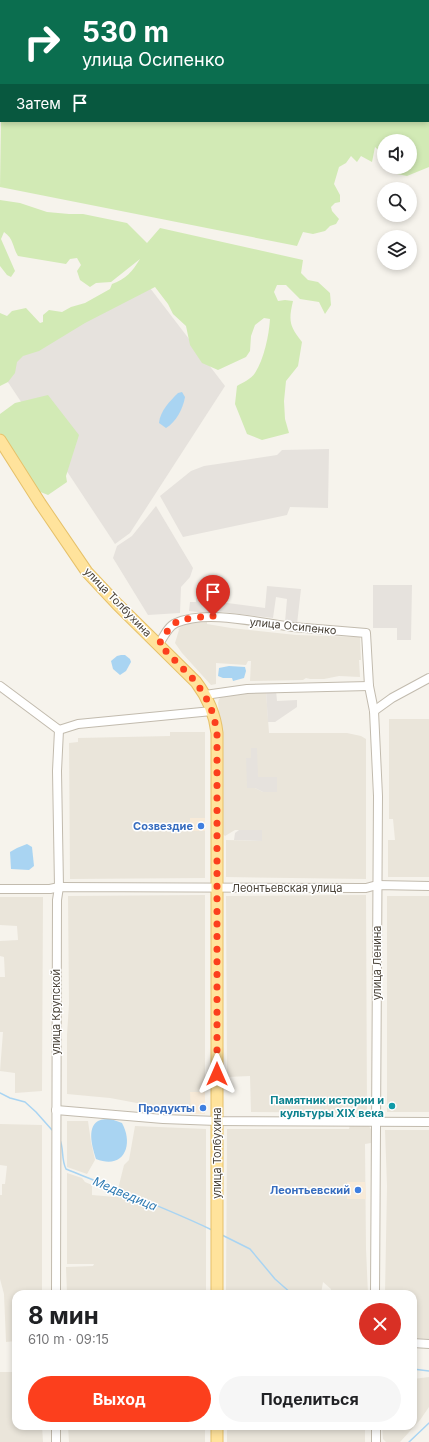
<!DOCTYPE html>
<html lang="ru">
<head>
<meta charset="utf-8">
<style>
	:root { --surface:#fff; --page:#f6f6f6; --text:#202124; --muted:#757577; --accent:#fc3f1d }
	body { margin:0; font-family:Inter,sans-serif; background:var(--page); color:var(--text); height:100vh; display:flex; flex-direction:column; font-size:15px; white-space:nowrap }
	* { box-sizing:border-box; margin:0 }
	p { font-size:13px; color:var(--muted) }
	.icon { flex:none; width:22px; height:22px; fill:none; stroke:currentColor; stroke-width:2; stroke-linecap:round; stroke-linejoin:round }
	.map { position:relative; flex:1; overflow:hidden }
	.sheet { position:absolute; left:12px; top:1290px; width:405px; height:140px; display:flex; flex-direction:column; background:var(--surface); border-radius:12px; box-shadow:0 2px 6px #0003 }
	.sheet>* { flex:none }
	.guide { position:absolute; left:0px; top:0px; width:429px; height:122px; box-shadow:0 2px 6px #0003; background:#0b6e4f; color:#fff; overflow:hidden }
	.tools { position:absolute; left:377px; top:134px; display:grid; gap:8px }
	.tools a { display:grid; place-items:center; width:40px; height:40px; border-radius:50%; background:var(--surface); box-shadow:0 2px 6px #0003; font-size:20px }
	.pin { position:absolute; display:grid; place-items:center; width:34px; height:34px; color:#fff; margin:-41px -17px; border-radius:50% 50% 50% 0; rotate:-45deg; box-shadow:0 0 4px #0007 }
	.pin .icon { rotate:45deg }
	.me { position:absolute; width:44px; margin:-22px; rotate:0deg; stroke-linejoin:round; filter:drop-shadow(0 0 3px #0008) }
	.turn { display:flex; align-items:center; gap:14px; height:84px; padding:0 16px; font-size:18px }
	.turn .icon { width:52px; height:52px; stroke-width:2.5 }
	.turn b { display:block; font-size:28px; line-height:34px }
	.then { display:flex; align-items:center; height:38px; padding:0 16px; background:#0003; gap:8px; font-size:15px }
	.round { display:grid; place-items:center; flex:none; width:42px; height:42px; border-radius:21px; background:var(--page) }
	.head { display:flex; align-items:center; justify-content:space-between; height:68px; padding:0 16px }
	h1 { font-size:24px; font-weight:700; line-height:30px }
	.primary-button { display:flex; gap:8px; margin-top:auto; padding:8px 16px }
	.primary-button a { flex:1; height:46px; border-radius:24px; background:var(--accent); color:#fff; font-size:16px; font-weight:700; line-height:46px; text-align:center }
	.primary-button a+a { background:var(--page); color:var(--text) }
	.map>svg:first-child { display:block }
</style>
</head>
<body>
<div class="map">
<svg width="429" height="1442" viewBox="0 0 429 1442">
	<rect width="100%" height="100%" fill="#f6f3ec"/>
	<g fill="#eae5da" fill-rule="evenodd">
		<path d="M197,620L207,621V624L231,628L296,635L360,637L361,660H359L360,677L339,676L324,679H310L306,678L303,680L250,681L251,661H248L246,665L216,663V684L211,685L182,653L175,643L179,630L178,629L187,623L196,622Z"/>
		<path d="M266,691L269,733H347L361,736L366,739V879L226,877V840L262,841V830H235L225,836L222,833L221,733L218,703L219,699L223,696ZM246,758H252L263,792L255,788Z"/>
		<path d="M389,719H429V877H388V840H395L393,819H389Z"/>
		<path d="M170,732H205V878L70,879L69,743L78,742V738L170,736Z"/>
		<path d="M205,895V1114L173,1113L169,1109L110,1098L67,1094V1035L69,1004L68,896Z"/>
		<path d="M366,895L367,1113L251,1112L250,1076L227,1077L226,896Z"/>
		<rect x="387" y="896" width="42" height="216"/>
		<path d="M0,897H43L42,1091L15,1093V1073L0,1071L3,1032H0V977H5L4,957L0,956V941L18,940L17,926L0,925Z"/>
		<path d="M67,1121H88L91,1142L95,1160L87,1174L67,1167Z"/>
		<path d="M0,1124L42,1125V1294H16V1346V1341L6,1342L4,1294L0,1279V1195H2V1184H5L7,1166L0,1165Z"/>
		<path d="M350,1125H368L371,1129V1143L365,1144L366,1249L368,1294H330L331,1289L323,1282L321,1294H226L227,1129H349Z"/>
		<path d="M135,1126L206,1129V1294H67L66,1267L93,1266L94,1264H67V1173L82,1178L85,1182L92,1185V1195L116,1197L124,1165L129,1160Z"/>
		<path d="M385,1130H429V1339L413,1338V1294H385L387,1186Z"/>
		<path d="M0,1372H16V1426H42L43,1442H0Z"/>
		<path d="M429,1377V1407L420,1420L400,1442H386L383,1439L382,1426H413V1379Z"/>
		<path d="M68,1426H205V1442H69Z"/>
		<rect x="227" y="1426" width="138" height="16"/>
	</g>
	<g fill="#f7ead8">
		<rect x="190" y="818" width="15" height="13"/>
		<path d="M190,1092H205V1114H191Z"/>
		<path d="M347,1182H365L366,1199H347Z"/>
	</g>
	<g fill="#e6e2dd">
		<path d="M150,288L225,386L130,533L115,544L0,370V362Z"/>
		<path d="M329,449L328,508L290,507L287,515L183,537L160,496L191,471L204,466L277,455L282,450Z"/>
		<path d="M156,506L193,568L190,577L181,587L180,613L148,615L113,558L117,546L132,536Z"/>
		<path d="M373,585H412L411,640H397V628H373Z"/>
		<path d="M267,586L301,589L297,624L285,622L287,599L276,597L273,618L216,611L215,614L189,611L190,602H196V595H205V600L265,608Z"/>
		<path d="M276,690L277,701L297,700V707L275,722H268L266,691Z"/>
		<path d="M251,748H257L258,777H277V792H263L255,788H247L246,758H251Z"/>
		<path d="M239,830H262V841L234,840L235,833Z"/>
	</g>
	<g fill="#d2eab5">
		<path d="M357,0H429V167L407,176L397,174L400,167H410V141H384V155L375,147L372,162L361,156L357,162L351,156L346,163L339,167L334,184L340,195V202L335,203L331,207L332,211L339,219L336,224L330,226L325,231L313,234L303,232L297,246L0,187L1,119V121H428V1H355Z"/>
		<path d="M0,200L20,203L47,212L69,214H83L127,223L147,243L160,228L303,260L301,273L308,280L318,282L330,293L331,305L325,314L319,302L300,299L286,285H277L274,292L278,301L285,300L293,301C288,322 290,326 302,342L298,366L286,381L284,401L285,419L289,433L262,440L247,434L235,404L237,386C242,383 251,379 255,373C264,359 269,335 270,319L264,318L255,325L251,336L250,351L246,357L218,370L202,363L190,345L186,326L173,314L168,304L155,287L85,323L39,351L23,356L17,362L15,373L8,382L0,386V313L7,316L12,311L26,308L40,323L43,322V315L49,310L62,312L71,307L85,303L110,289L112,284C126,279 132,272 140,259L111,282L96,283L90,287L80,280L77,271L81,265L77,258L70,259L66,264L18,256C12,246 14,239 4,232L1,239L15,271L11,277L7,275L0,266Z"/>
		<path d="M48,395L79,435L66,476L67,482L48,495L38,491L0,433V414L15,403Z"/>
	</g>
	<g fill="#a9d4f2">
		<path d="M182,392L185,397C183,409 176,422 166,428L159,423C160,411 170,401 178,393Z"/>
		<path d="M121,655H125L130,659L131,662L126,671L120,675L113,669L111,661L117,656Z"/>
		<path d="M229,666L245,667L246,671L244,678L233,681L232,678H223L218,676L219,668Z"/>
		<path d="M27,844L32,847L34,866L29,870L11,869L10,852L17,848Z"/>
		<path d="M111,1119L122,1123C134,1145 124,1170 96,1159C93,1149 86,1128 98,1121C102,1119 107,1119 111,1119Z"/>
	</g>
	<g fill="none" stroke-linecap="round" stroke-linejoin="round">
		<g stroke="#a9d4f2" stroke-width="1.5">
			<path d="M48,0L53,1"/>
			<path d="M413,1L415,0"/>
			<path d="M0,1093L10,1098L25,1102L36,1112L52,1130"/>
			<path d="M60,1140C64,1149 61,1159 66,1169C115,1189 164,1207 212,1230"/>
			<path d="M222,1235L250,1249L275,1279L292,1294"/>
			<path d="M413,1369L429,1371"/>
			<path d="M409,1442L429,1423"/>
		</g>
		<g stroke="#c2bbae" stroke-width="10">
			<g id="minor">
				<path d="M159,644C163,638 168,626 176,623C206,609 260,623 293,627C318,629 342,631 366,633L369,686L374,711L378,796L375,1294"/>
				<path d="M0,686L59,730"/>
				<path d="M205,695L247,689L369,686"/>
				<path d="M374,711L392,698L429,678"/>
				<path d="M59,730L78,724L212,711"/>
				<path d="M0,889H50L59,887L366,888L377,885L429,886"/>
				<path d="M56,1110L163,1119L217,1121L429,1122"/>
				<path d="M56,1294L57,900L59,887L57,771L59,730"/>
				<path d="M413,1343L429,1344"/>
				<path d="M56,1426V1442"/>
				<path d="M376,1426V1442"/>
			</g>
		</g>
		<g stroke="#e6c16a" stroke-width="13">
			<g id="major">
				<path d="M0,440L40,503L87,572L117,604L196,682C208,698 215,714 217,733V1294"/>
				<path d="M217,1442V1426"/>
			</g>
		</g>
		<use href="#minor" stroke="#fff" stroke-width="8"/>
		<use href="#major" stroke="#ffe39c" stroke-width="11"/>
	</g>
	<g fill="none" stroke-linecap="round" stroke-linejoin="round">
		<path stroke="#fc3f1d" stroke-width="7" stroke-dasharray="0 12.6" d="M213,616C203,617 179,618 172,625C167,631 163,638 159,644L196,682L209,703L214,717L217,733V1074"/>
	</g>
	<g fill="#3f7fe0" stroke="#fff" stroke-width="1.5">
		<circle cx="201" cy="826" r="4"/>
		<circle cx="203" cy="1108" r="4"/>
		<circle cx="358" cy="1190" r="4"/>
	</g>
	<circle fill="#0f9aa8" stroke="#fff" stroke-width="1.5" cx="392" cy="1106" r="4"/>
	<g text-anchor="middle" stroke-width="3" stroke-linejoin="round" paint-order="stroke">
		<g font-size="11" fill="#4b4439" stroke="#fff">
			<text transform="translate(118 602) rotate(46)" y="4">улица Толбухина</text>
			<text transform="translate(293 626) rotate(6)" y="4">улица Осипенко</text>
			<text x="287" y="892">Леонтьевская улица</text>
			<text transform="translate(377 963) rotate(-90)" y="4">улица Ленина</text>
			<text transform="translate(56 1012) rotate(-90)" y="4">улица Крупской</text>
			<text transform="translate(217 1153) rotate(-90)" y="4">улица Толбухина</text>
		</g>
		<g font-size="11" font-weight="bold" fill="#366cbe" stroke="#fff" text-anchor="end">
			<text x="193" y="830">Созвездие</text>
			<text x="195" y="1112">Продукты</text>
			<text x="350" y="1194">Леонтьевский</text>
		</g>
		<g font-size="11" font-weight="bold" fill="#0d838f" stroke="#fff" text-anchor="end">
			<text x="384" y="1104">Памятник истории и<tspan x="384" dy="13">культуры XIX века</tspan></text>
		</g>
		<g font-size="12" font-style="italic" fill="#2e7ab2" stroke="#fff">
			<text transform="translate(125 1194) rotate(23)" y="4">Медведица</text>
		</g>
	</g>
</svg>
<div class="tools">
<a><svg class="icon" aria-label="sound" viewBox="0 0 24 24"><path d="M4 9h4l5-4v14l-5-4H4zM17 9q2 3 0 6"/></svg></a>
<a><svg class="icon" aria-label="search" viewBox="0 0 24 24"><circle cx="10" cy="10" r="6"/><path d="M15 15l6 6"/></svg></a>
<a><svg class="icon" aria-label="layers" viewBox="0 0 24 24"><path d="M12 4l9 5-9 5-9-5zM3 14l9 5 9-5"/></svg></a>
</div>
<div class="pin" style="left:213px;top:616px;background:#d93025"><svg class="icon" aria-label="arrive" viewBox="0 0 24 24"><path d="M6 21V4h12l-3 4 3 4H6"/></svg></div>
<svg class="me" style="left:217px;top:1074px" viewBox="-20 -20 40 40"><path d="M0-17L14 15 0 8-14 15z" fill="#fc3f1d" stroke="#fff" stroke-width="4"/></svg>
<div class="guide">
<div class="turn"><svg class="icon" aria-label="right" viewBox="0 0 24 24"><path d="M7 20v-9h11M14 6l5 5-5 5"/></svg><div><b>530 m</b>улица Осипенко</div></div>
<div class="then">Затем<svg class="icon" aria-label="arrive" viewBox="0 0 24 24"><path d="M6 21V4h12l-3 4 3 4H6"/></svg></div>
</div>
<section class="sheet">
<div class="head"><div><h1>8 мин</h1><p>610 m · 09:15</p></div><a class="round" style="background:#d93025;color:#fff"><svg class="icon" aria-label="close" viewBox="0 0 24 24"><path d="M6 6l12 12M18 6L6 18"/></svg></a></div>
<div class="primary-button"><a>Выход</a><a>Поделиться</a></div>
</section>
</div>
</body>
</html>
